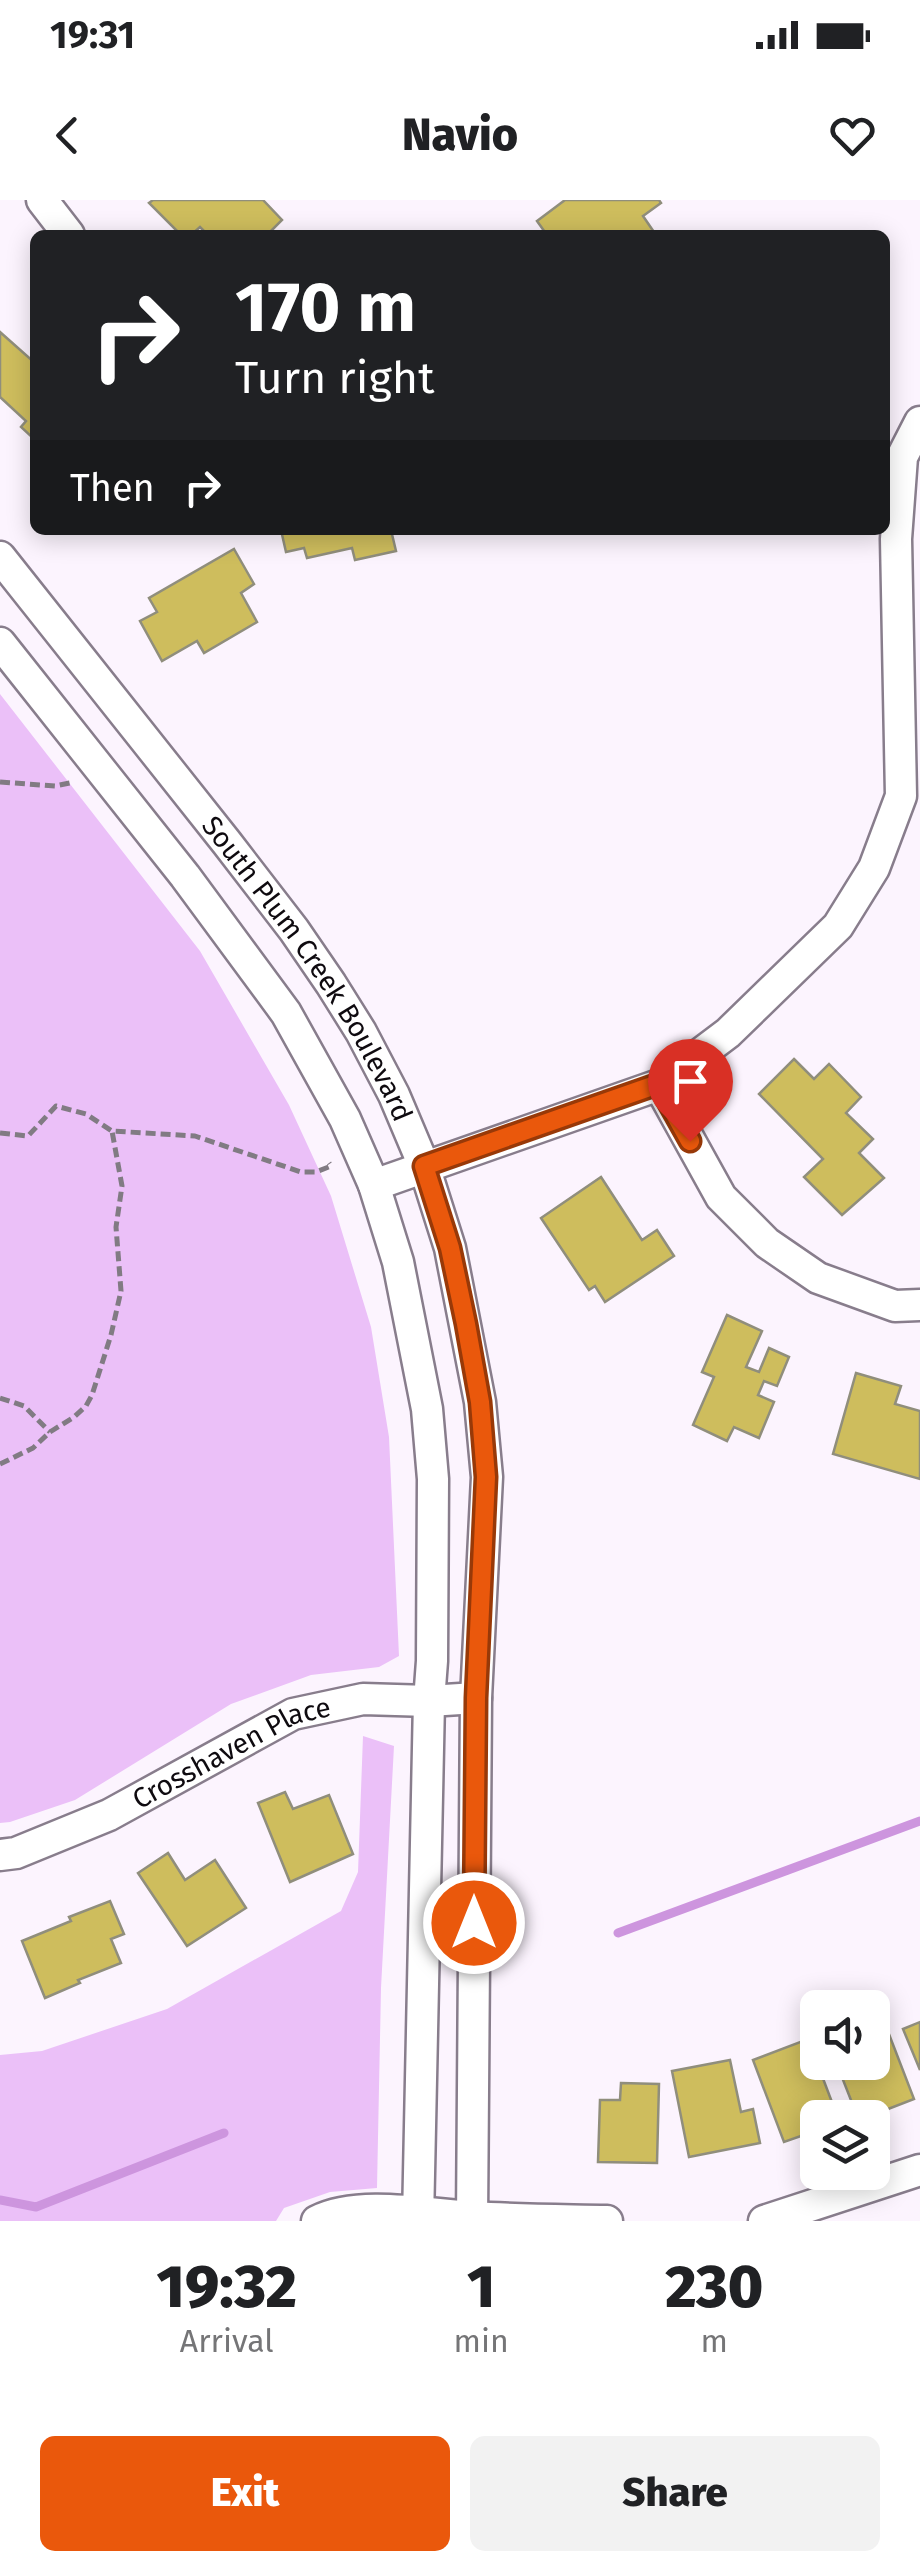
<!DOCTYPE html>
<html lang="en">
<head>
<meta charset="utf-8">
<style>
	:root { --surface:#fff; --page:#f2f2f2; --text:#202124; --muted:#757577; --accent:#ea580c }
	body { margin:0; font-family:"Fira Sans",sans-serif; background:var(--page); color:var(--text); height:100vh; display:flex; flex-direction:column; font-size:38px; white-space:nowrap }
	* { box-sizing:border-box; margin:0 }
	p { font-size:32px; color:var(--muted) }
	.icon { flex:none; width:55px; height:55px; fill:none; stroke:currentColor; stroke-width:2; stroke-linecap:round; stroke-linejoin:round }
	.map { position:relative; height:2021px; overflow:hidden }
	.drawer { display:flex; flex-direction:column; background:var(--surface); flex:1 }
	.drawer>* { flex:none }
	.top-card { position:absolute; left:30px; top:30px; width:860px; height:305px; border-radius:15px; box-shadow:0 5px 25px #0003; background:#202124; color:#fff; overflow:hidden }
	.controls { position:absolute; left:800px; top:1790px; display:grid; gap:20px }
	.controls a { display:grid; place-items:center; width:90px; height:90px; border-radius:15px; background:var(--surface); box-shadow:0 5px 25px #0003; font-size:50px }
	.pin { position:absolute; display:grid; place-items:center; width:85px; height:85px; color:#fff; margin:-102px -42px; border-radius:50% 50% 50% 0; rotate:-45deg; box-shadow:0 0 10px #0007 }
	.pin .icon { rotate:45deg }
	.me { position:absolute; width:110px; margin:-55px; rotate:0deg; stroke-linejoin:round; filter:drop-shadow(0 0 8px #0008) }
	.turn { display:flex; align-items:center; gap:35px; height:210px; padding:0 40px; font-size:45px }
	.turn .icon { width:130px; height:130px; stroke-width:2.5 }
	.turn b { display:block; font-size:70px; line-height:85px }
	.then { display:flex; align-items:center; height:95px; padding:0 40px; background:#0003; gap:20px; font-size:38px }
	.eta { display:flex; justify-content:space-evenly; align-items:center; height:170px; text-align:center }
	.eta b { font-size:60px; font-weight:800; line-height:70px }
	.cta { display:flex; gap:20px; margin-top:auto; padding:20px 40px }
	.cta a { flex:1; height:115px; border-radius:15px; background:var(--accent); color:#fff; font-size:40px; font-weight:800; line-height:115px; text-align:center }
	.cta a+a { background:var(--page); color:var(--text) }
	.status { display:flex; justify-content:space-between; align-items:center; height:70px; padding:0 50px; background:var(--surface); direction:ltr }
	.status svg { height:28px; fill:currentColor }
	header { display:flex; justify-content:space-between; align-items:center; height:130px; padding:0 40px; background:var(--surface); font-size:45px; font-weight:800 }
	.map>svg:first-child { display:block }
</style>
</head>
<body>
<div class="status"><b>19:31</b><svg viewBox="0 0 49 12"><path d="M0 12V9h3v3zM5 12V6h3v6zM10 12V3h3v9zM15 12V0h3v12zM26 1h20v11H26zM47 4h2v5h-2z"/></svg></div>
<header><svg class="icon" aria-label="back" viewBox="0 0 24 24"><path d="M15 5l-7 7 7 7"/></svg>Navio<svg class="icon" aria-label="heart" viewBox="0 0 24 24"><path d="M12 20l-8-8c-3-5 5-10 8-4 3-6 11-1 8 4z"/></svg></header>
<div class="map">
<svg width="920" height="2021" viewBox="0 0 920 2021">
	<rect width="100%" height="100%" fill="#fcf4fe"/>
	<g fill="#ebc0f8">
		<path d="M0,494L200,751L289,905L331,996L371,1127L389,1237L399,1456L379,1467L311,1475L231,1504L75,1600L10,1622L0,1623Z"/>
		<path d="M363,1536L394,1546L381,1788L377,1988L330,1992L284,2008L276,2021H0V1855L42,1851L167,1809L341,1711L358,1672Z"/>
	</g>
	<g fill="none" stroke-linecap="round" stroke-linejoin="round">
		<g stroke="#cd95de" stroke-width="9">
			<path d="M618,1733L920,1621"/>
			<path d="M0,2000L36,2007L224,1933"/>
		</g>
	</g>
	<g fill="#cebd5d" stroke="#908e7c" stroke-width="2.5">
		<path d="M153,0H263L282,20L267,35H208L200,27L191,35H181L149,3Z"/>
		<path d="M565,0H659L661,3L643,16L656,35H547L537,21Z"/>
		<path d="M0,132L35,163V240L21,227L26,221L0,197Z"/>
		<path d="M281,330H391L396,351L355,360L352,348L307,358L304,348L286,352Z"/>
		<path d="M234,349L254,384L241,393L257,422L204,453L197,441L162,461L140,421L157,412L149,398Z"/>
		<path d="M794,859L814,879L829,864L861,897L846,913L873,939L859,953L884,978L842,1015L804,977L823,959L759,894Z"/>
		<path d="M601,977L642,1040L657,1030L674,1056L605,1102L595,1086L589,1090L541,1018Z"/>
		<path d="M727,1115L762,1131L746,1167L759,1172L769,1148L789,1157L777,1186L764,1181L758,1195L774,1202L759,1238L734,1227L727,1241L693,1225L714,1177L702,1172Z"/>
		<path d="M856,1173L901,1186L895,1204L920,1211V1279L833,1254Z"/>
		<path d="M285,1592L293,1609L329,1595L353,1654L290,1682L258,1603Z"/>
		<path d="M168,1653L185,1680L215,1660L246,1708L187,1746L138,1673Z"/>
		<path d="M110,1701L124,1734L111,1739L121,1763L78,1780L80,1783L45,1798L22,1741L71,1721L69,1717Z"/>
		<path d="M882,1816L914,1899L865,1918H858L836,1862H872V1820Z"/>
		<path d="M920,1822V1870L903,1829Z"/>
		<path d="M808,1839L838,1918H818V1930L784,1942L753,1860Z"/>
		<path d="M730,1860L741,1912L753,1909L760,1943L689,1957L672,1871Z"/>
		<path d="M621,1883L659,1884L657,1963L598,1962L600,1900H620Z"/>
	</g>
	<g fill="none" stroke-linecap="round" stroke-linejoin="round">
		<g stroke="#887d8c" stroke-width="35">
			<g id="minor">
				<path d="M42,0L69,35"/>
				<path id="s1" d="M0,357L227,643L294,730L331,784L361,832L394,895L424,966L450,1048L480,1202L487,1277L476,1498L472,2021"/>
				<path d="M0,443L185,676L286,813L345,919L374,985L398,1062L427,1209L433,1279L432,1461L429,1501L418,2021"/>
				<path d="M659,885L721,997L767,1043L818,1078L895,1106L920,1105"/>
				<path d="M374,985L659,885L728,833L838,726L874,668L901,596L896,339L902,257L920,222"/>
				<path id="s2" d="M0,1655L16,1653L109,1615L293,1514L363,1499L429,1501L476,1498"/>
				<path d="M317,2021C358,2000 427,2014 473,2017C517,2020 562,2020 607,2021"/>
				<path d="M764,2021L920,1970"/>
			</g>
		</g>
		<g stroke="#817b83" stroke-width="5" stroke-dasharray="10 5" stroke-linecap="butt">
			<path d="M0,582L55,586L74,582"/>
			<path d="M0,933L28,936L56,906L86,914L112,931L195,936L301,972H316L331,966L329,963"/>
			<path d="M0,1198L24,1206L50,1232"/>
			<path d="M0,1264L33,1248L50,1232L74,1217L86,1206L92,1195L111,1135L121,1091L116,1027L122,986L112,931"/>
		</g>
		<use href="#minor" stroke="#fff" stroke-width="30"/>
	</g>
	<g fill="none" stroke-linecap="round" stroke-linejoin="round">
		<g stroke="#983908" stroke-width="25">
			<path id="route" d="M474,1723L476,1498L486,1277L480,1202L466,1124L450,1048L424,966L658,884L690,941"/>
		</g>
		<use href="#route" stroke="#ea580c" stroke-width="18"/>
	</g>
	<g text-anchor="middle" stroke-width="8" stroke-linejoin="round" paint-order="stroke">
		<g font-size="28" fill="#0e0a0f" stroke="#fff">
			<text dy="10" stroke="none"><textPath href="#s1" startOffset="515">South Plum Creek Boulevard</textPath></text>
			<text dy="10" stroke="none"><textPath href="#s2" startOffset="255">Crosshaven Place</textPath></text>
		</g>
	</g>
</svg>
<div class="controls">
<a><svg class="icon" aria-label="sound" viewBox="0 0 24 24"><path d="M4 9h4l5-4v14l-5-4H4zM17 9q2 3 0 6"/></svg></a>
<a><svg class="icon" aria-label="layers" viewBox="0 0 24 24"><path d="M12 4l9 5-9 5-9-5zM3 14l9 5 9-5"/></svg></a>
</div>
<div class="pin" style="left:690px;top:941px;background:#d93025"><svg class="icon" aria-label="arrive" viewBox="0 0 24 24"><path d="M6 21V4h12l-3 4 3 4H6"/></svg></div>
<svg class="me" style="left:474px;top:1723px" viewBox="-20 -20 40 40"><circle r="17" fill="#ea580c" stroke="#fff" stroke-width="3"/><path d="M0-11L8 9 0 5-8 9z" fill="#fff"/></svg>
<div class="top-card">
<div class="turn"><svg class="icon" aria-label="right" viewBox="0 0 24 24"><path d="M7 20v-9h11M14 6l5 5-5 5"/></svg><div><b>170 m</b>Turn right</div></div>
<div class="then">Then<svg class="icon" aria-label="right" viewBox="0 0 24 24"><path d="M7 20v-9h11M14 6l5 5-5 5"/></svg></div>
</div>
</div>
<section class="drawer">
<div class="eta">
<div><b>19:32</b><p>Arrival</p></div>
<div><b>1</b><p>min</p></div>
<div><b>230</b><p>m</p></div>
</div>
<div class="cta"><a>Exit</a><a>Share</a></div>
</section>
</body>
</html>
